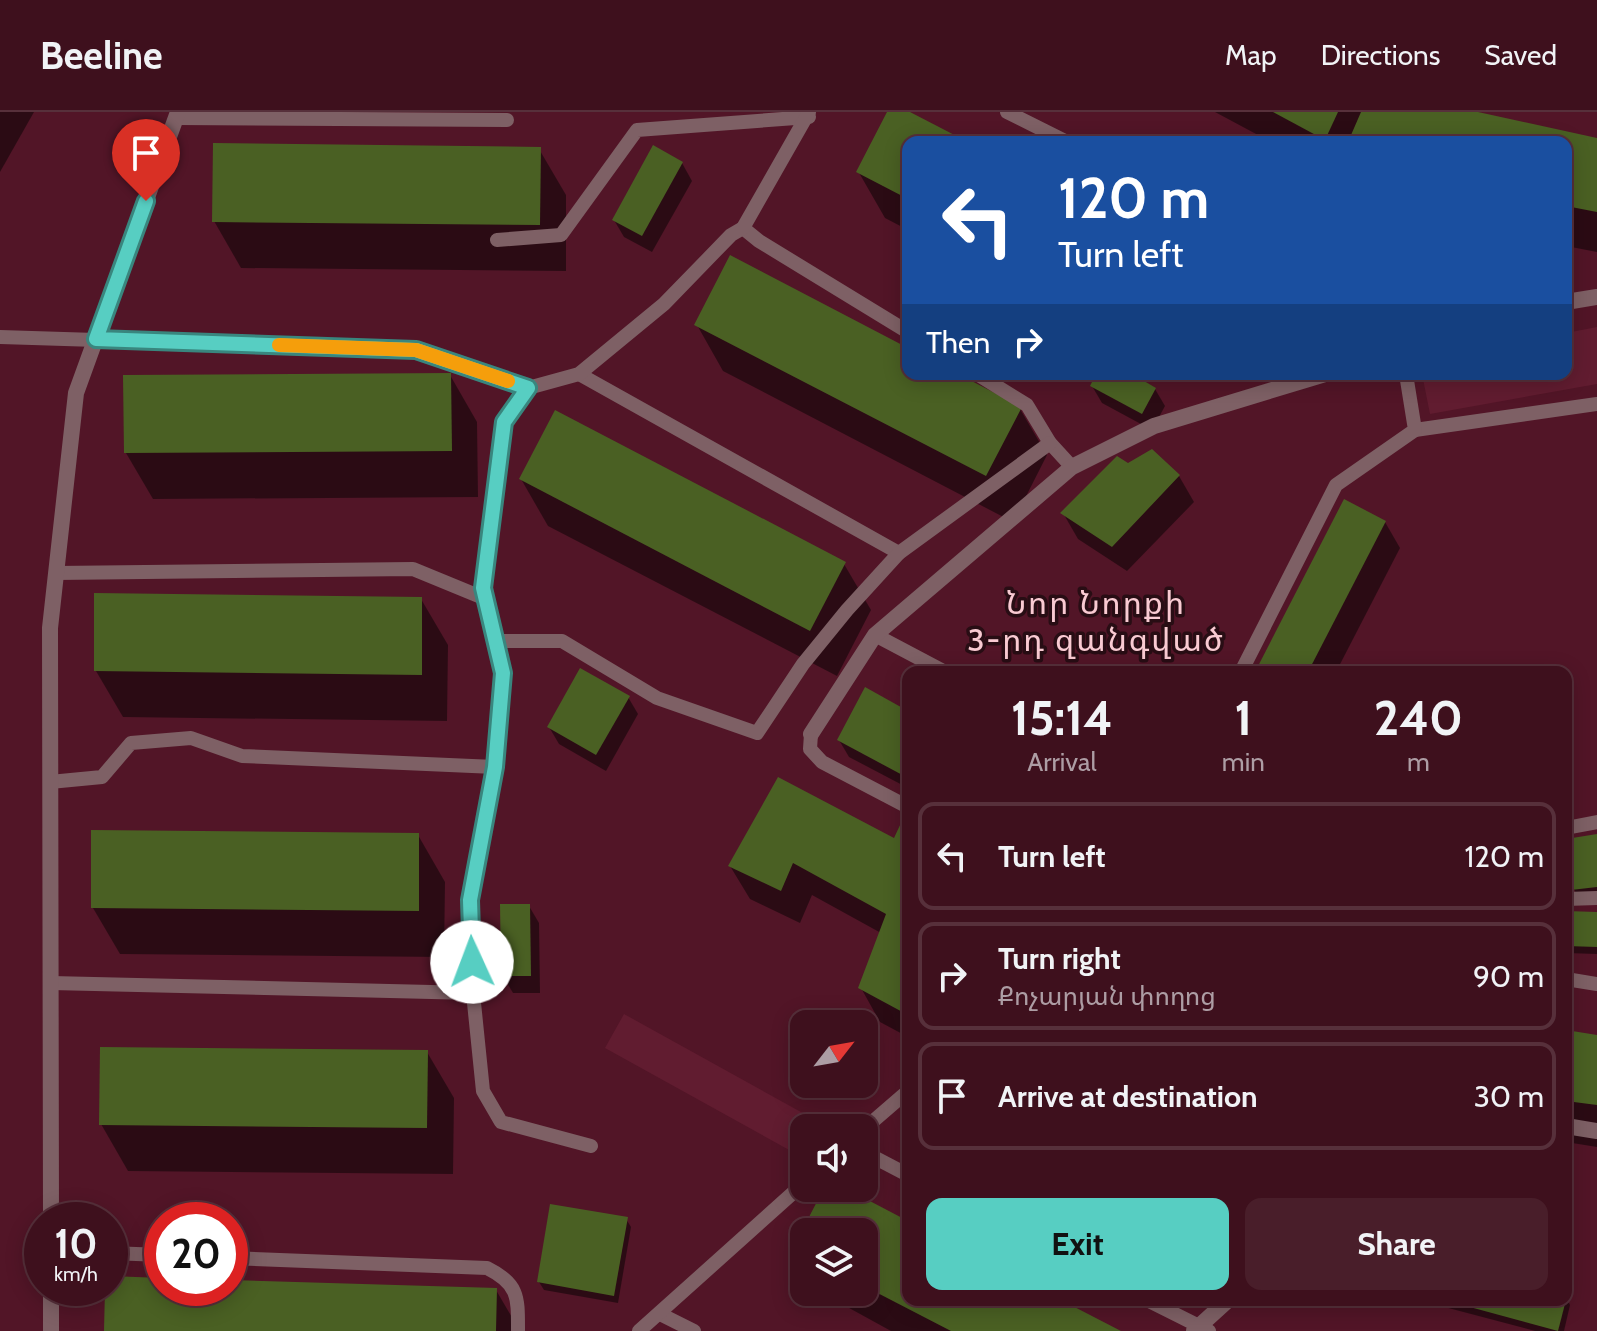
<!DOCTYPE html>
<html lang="en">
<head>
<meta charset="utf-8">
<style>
	:root { --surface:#3e101d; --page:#491e2a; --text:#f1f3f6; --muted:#ad9da4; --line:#57303b; --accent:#57cec2 }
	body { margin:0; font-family:Cabin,"Noto Sans Armenian",sans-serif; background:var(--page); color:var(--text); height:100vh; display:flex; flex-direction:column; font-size:30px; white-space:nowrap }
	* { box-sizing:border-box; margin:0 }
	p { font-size:26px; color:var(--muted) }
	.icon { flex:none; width:44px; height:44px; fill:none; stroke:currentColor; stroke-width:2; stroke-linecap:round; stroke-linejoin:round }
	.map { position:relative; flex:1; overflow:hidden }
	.panel { position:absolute; left:902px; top:554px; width:670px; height:640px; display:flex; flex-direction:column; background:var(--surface); border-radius:16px; box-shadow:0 4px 20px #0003,0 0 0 2px var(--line) }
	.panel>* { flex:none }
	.top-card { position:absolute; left:902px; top:24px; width:670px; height:244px; border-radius:16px; box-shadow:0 4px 20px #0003,0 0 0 2px var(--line); background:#1a4fa0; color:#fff; overflow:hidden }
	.needle { width:52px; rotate:59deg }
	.controls { position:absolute; left:790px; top:898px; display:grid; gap:16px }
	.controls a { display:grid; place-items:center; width:88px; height:88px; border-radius:16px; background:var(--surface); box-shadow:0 4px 20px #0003,0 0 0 2px var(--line); font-size:40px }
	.speed { position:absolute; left:24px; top:1090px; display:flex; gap:16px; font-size:40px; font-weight:700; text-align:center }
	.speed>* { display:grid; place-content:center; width:104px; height:104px; border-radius:50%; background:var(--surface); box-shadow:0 4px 20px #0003,0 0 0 2px var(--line); line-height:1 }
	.speed small { font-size:20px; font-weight:400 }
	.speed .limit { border:12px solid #d22; background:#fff; color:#111 }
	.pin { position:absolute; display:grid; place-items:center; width:68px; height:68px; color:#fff; margin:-82px -34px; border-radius:50% 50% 50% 0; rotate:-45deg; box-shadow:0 0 8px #0007 }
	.pin .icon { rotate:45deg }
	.me { position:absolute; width:88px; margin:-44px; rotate:358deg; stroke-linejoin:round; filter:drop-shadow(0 0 6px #0008) }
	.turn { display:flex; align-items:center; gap:28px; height:168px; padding:0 24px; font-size:36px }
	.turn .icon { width:104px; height:104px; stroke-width:2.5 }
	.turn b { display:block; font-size:56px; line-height:68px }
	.then { display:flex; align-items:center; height:76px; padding:0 24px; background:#0003; gap:16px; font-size:30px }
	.eta { display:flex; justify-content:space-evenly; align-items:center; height:136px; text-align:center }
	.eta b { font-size:48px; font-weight:800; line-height:56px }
	.primary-button { display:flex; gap:16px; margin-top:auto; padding:16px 24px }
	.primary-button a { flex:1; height:92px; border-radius:16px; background:var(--accent); color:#111; font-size:32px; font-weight:800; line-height:92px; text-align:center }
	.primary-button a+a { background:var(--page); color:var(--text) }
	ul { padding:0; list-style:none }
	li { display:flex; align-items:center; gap:24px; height:108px; margin:0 16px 12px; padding:0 8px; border:4px solid var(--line); border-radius:16px }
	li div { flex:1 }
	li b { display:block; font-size:30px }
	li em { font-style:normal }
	header { display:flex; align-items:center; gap:48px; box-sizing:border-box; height:112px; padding:0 40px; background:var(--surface); border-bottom:2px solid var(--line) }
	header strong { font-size:38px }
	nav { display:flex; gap:44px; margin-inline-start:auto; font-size:28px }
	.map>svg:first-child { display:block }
</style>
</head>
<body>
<header>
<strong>Beeline</strong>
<nav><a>Map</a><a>Directions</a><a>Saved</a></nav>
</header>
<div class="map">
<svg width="1597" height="1219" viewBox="0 0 1597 1219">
	<rect width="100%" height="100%" fill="#521527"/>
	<g fill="#611c30">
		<path d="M1597,215V272L1430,302L1422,262H1566V221Z"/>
		<path d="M624,902L819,1010L815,1016H804V1036L800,1044L605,936Z"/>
	</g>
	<g fill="#0007">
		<path d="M0,0H34L0,60Z"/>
		<path d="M889,0H906L964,30H908V118L885,106L858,59Z"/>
		<path d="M1215,0H1469L1597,28V140L1566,134V30H1271Z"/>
		<path d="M539,37L566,83V159L241,156L214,109Z"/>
		<path d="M682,51L692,69L652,140L624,125L614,108Z"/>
		<path d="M697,213L908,238V262H954L1020,297L1047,343L1013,410L723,259Z"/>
		<path d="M1099,262H1128L1155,277L1165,294L1152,318L1102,291L1092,274Z"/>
		<path d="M450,263L477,310L478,385L153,387L126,341Z"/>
		<path d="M1179,364L1194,390L1127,459L1078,427L1063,401Z"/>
		<path d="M521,367L844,452L871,498L837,564L548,414Z"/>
		<path d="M1385,410L1400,436L1336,560H1257Z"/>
		<path d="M421,487L448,533L447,609L123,605L96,559Z"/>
		<path d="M628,585L638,602L606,659L559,632L549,615Z"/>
		<path d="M908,601V676L849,645L839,628Z"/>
		<path d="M908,718V925L880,910L861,876L881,821L812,783L800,811L750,787L730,754L894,729Z"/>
		<path d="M418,723L445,770L444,845L120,842L93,796Z"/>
		<path d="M1597,724V783L1578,785L1572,773L1566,772V729Z"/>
		<path d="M529,794L539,811L540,881H513L503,864Z"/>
		<path d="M1566,801L1597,802V842L1566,841Z"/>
		<path d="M1566,920L1597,925V1035L1566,1030Z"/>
		<path d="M427,940L454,986L453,1062L128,1059L101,1012Z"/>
		<path d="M826,1076H841L908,1111V1188H1057L1116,1219H891L820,1180H864V1120H804V1152L795,1136Z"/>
		<path d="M626,1107L631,1115L618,1191L544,1178L539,1170Z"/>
		<path d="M110,1166L162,1168V1176H230V1170L496,1178L520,1219H106L107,1176H110Z"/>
		<path d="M1566,1185L1570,1193L1564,1219H1535L1418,1188H1566Z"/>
	</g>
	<g fill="#4a6023">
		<path d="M887,0H910L968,30H908V87L856,60Z"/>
		<path d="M1273,0H1338L1325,28Z"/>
		<path d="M1361,0H1478L1597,26V100L1566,94V30H1348Z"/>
		<path d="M213,31L541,35L540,113L212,110Z"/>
		<path d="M653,33L683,50L642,124L612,108Z"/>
		<path d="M730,143L908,236V262H958L1022,295L986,364L694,213Z"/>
		<path d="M451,261L452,339L124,341L123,263Z"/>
		<path d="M1096,262H1132L1156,276L1142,302L1090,274Z"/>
		<path d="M555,298L846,450L810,519L519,367Z"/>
		<path d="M1152,337L1180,363L1112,435L1060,401L1117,344L1128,351Z"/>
		<path d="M1344,387L1386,409L1308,560H1255Z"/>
		<path d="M94,481L422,485V563L94,559Z"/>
		<path d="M580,556L630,584L596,643L547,615Z"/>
		<path d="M865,575L908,599V666L837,628Z"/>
		<path d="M778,665L894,726L901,711L908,715V903L858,876L886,802L793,751L781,779L728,754Z"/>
		<path d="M91,718L419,721V799L91,796Z"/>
		<path d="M1597,722V775L1571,778L1566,765V727Z"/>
		<path d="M500,792H530L531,864H501Z"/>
		<path d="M1566,799L1597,800V835L1566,834Z"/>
		<path d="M1566,918L1597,923V993L1566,989Z"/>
		<path d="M100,935L428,938L427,1016L99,1013Z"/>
		<path d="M824,1076H845L908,1109V1188H1061L1121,1219H951L864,1174V1120H804V1142L793,1136Z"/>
		<path d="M550,1092L628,1105L614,1184L537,1170Z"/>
		<path d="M110,1164L162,1166V1176H230V1168L497,1176L496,1219H104L105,1176H110Z"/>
		<path d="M1444,1188H1566L1558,1219Z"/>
	</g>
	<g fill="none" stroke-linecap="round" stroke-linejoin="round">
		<g stroke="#7e6065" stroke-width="14">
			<path d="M1007,0L1067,30"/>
			<path d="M176,6L507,8"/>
			<path d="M743,116L759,129L908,220"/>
			<path d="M497,128L561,123L637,18L809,5"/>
			<path d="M0,225L416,238L528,276"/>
			<path d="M579,262L899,441"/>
			<path d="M977,262L1027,293L1050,331L1072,355"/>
			<path d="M1415,318L1597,292"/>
			<path d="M56,461L413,457L486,487"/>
			<path d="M875,523L945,560"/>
			<path d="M496,529H562L657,586L757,621L803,552L847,498L899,441L1050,331"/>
			<path d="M1241,560L1336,373L1415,318L1406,262"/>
			<path d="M811,622L810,637L822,650L908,695"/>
			<path d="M50,670L102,665L131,631L191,626L242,644L495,655"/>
			<path d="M1566,716L1597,710"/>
			<path d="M1566,787L1597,786"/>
			<path d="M1566,867L1597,872"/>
			<path d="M51,871L473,881"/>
			<path d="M864,1017L908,979"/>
			<path d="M591,1034L501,1010L483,979L473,881L470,788L495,655L503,561L483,476L504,310L528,276L579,262L664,192L731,123L743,116L809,0"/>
			<path d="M864,1040L908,1063"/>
			<path d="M110,1141L162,1143"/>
			<path d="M230,1146L487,1156C519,1172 518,1185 518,1219"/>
			<path d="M1147,1188L1209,1219"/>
			<path d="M660,1202L694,1219"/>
			<path d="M639,1219L804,1071"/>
		</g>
		<g stroke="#7e6065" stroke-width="16">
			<path d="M1566,190L1597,185"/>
			<path d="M811,622L875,523L1072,355L1154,314L1325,262"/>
			<path d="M1566,1014L1597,1019"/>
			<path d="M1194,1219L1228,1188"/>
		</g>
		<g stroke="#7e6065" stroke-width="16">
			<path d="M51,1108L50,516L76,281L178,0"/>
			<path d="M51,1176V1219"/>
		</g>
	</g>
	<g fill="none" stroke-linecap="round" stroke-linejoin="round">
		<g stroke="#39867e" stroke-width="20">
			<path id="route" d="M146,89L96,227L416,238L528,276L504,310L483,476L503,561L495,655L470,788L472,850"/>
		</g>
		<use href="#route" stroke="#57cec2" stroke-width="14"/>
		<path stroke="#f59e0b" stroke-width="14" d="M279,233L416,238L508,269"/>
	</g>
	<g text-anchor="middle" stroke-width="7" stroke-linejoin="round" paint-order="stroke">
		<g font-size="32" letter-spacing="2" fill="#f9cad2" stroke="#280d14">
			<text x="1096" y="502">Նոր Նորքի<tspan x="1096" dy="37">3-րդ զանգված</tspan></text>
		</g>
	</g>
</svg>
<div class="controls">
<a><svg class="needle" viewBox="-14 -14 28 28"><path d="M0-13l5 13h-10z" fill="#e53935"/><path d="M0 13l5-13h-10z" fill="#ad9da4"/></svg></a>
<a><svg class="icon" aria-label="sound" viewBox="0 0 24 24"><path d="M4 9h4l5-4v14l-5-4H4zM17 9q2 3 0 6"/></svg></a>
<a><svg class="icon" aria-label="layers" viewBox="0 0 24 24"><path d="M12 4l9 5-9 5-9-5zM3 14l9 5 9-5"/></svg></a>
</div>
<div class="speed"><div>10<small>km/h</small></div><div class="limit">20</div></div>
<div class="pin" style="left:146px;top:89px;background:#d93025"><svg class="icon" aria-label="arrive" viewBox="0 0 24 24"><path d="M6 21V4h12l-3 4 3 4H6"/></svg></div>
<svg class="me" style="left:472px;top:850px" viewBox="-20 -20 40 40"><circle r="19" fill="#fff"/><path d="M0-13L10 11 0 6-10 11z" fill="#57cec2"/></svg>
<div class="top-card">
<div class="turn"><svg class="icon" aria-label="left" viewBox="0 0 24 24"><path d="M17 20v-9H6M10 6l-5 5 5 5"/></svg><div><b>120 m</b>Turn left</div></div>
<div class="then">Then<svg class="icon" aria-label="right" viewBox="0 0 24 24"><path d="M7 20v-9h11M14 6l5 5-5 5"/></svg></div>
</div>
<section class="panel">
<div class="eta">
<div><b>15:14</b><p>Arrival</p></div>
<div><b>1</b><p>min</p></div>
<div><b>240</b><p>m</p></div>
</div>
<ul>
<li><svg class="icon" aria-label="left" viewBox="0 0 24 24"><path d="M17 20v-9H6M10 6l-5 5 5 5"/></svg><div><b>Turn left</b></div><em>120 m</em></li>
<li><svg class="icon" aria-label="right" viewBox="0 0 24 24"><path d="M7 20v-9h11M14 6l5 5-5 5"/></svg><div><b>Turn right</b><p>Քոչարյան փողոց</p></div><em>90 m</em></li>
<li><svg class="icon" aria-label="arrive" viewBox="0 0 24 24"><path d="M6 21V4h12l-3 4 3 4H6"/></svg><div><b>Arrive at destination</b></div><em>30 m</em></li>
</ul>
<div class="primary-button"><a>Exit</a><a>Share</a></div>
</section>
</div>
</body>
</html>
